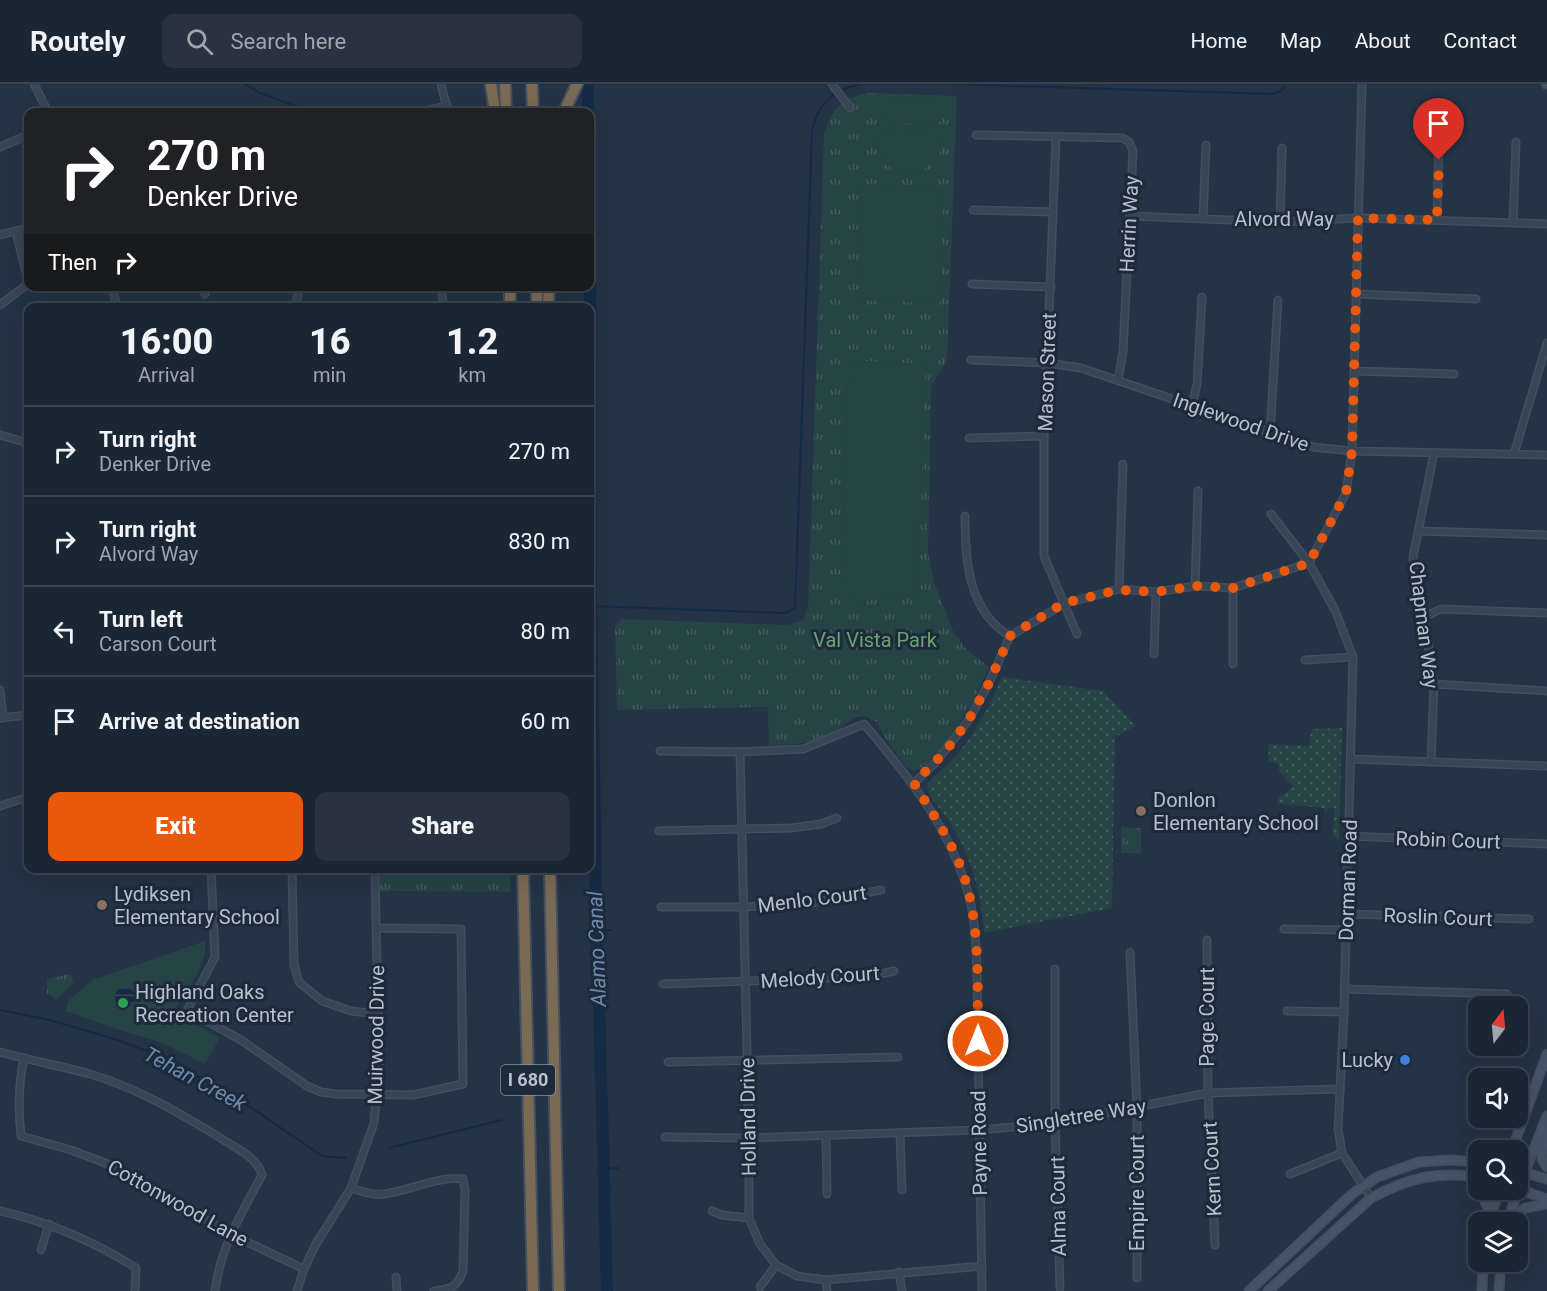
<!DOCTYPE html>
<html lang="en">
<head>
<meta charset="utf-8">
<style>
	:root { --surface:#1b2634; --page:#283240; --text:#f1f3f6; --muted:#a0a5ac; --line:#39434f; --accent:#ea580c }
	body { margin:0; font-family:Roboto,sans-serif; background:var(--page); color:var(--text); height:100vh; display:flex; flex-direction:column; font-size:22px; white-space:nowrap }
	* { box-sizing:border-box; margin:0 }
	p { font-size:20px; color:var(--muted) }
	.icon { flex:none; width:33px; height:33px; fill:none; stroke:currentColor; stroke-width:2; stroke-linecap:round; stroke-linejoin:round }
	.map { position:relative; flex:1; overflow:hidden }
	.side { position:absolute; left:24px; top:219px; width:570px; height:570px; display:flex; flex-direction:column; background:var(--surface); border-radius:12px; box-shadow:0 6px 24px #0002,0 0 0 2px var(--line) }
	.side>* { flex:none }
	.hud { position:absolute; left:24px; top:24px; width:570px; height:183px; border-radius:12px; box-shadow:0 6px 24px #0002,0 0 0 2px var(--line); background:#202124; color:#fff; overflow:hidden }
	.needle { width:39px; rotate:16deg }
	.tools { position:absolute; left:1468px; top:912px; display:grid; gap:12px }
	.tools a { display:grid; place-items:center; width:60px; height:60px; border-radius:12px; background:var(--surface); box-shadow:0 6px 24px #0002,0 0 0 2px var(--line); font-size:30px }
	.pin { position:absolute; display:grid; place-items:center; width:51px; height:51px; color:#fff; margin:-62px -26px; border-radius:50% 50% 50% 0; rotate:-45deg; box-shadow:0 0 6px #0007 }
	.pin .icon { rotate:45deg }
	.me { position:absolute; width:66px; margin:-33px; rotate:0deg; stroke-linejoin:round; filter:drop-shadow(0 0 4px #0008) }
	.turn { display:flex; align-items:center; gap:21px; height:126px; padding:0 24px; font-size:27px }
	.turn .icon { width:78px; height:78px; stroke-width:2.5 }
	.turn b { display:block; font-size:42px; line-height:51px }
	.then { display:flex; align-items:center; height:57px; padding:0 24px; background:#0003; gap:12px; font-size:22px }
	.eta { display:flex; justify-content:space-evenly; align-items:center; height:102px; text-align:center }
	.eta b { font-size:36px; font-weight:800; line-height:42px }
	.action { display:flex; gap:12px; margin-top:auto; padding:12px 24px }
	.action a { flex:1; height:69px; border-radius:12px; background:var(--accent); color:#fff; font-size:24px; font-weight:800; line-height:69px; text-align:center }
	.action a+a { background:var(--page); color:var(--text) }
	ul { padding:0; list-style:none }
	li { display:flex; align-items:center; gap:18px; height:90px; padding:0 24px; border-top:2px solid var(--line) }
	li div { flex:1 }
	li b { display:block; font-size:22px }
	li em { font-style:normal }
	header { display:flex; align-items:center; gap:36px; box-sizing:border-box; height:84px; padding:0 30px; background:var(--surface); border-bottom:2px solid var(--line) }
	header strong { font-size:28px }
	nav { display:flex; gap:33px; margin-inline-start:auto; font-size:21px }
	.search { width:420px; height:54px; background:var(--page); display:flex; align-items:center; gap:15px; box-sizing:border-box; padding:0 21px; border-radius:12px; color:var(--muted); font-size:22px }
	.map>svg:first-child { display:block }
</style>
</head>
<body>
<header>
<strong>Routely</strong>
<div class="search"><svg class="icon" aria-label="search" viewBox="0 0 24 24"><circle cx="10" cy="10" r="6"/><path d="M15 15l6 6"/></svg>Search here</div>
<nav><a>Home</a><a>Map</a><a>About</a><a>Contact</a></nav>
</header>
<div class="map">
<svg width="1547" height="1207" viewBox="0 0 1547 1207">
	<defs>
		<pattern id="grass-dots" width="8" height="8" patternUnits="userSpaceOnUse" patternTransform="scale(1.5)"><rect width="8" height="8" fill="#264345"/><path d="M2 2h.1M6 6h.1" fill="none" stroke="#435c5f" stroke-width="1.8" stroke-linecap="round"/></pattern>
		<pattern id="park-tufts" width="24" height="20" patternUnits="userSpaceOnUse" patternTransform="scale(1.5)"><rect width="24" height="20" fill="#264345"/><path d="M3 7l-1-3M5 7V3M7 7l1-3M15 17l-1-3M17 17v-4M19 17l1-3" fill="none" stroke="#435c5f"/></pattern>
		<pattern id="water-rules" width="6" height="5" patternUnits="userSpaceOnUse" patternTransform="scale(1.5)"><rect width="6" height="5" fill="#152a44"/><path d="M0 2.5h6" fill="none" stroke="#35475e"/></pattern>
	</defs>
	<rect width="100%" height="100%" fill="#243345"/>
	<g fill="url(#grass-dots)">
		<path d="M1002,593L1103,607L1136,642L1115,653L1112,824L984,849C982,811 971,774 952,742C944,729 931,716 926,702C932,692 947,683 955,673C976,648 990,621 1002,593Z"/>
		<path d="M1342,644L1339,757L1333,750L1334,724H1328L1326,730L1324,724L1278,720V714L1293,703L1279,687V681L1276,678H1268L1269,660L1309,662L1311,645Z"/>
	</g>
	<g fill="url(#park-tufts)">
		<path d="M866,9L957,12L947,276L931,302L928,468L935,501L953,547L967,566L989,583C978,610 943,679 914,687L905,682L884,652L877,638L865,632L853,634L841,644L814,656L797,660L769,662L768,623L617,626L615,541L622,535L788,541L803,536L808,523L824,50C832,25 840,16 866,9Z"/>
		<path d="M1121,743L1141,744V769H1121Z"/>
		<path d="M380,785H510L511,808L380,807Z"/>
		<path d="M70,890L74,898L56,916L47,909V895Z"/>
	</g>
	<g fill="#264345">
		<path d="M889,15L936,16L941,22V36L936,41L889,39C882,35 882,20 889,15Z"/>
		<path d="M900,46C911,46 923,44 933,50C960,65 911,111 884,77C878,70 876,60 880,51Z"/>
		<path d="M861,100L944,102L940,219L858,216Z"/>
		<path d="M849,276L926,280L917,510L896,511L859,518L845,510L840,499Z"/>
		<path d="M205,857V870L198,889L175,925L177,932L181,936L193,939L220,954L205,980L160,958L110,943L66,927L68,917L92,896Z"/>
	</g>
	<circle fill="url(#water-rules)" cx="125" cy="913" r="10"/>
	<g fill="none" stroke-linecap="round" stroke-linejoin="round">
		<g stroke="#152a44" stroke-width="2">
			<path d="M245,0L260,9L306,26L308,28"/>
			<path d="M951,0L1272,10L1281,7L1284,3"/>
			<path d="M591,522L785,529L795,524L812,48C817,19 835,4 863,0"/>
			<path d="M590,566H592"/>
			<path d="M597,846H611"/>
			<path d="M0,926L50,936L118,956L149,968L218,1003L259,1029L322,1072L346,1074"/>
			<path d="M389,1064L502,1036"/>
			<path d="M604,1085L618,1084"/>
		</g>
		<g stroke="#152a44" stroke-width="12">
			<path d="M588,0V28"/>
			<path d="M590,164L591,522L596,807L607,1207"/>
		</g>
		<g stroke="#424e5d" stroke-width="9">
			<g id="minor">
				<path d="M34,0L48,28"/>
				<path d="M441,0L448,28"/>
				<path d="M832,0L850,24"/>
				<path d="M420,28L447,22"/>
				<path d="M976,51L1123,54L1129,58L1133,67L1123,267L1118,297"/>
				<path d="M1056,53L1044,352V472L1077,550"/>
				<path d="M0,63L28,51"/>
				<path d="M973,126L1053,128"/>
				<path d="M1130,132L1280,138L1358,134L1547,140"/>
				<path d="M1203,134L1206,61"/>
				<path d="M1437,136L1439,55"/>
				<path d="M1280,138L1282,64"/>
				<path d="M1513,139L1516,58"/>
				<path d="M16,148L28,197"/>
				<path d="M0,151L28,144"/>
				<path d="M972,200L1051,203"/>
				<path d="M112,202L117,224"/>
				<path d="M442,202L443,224"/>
				<path d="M205,210L208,202"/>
				<path d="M1356,210L1476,215"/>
				<path d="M0,221L28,200"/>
				<path d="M295,224L300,202"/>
				<path d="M971,276L1048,279L1081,284L1313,363L1352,367L1547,371"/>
				<path d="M1354,287L1454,290"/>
				<path d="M1192,322L1197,301L1202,213"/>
				<path d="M1270,350L1278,216"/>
				<path d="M0,351L28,359"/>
				<path d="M969,354L1044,352"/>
				<path d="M1514,370L1547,259"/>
				<path d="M1271,430L1309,479L1335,526L1353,573L1344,928L1338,1045L1342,1069L1371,1114"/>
				<path d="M965,432C965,475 968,528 1010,552"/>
				<path d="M1419,447L1547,451"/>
				<path d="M1195,502L1198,407"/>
				<path d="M1119,505L1123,380"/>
				<path d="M1424,533L1441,525L1547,529"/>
				<path d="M1154,570L1156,508"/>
				<path d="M1305,576L1353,573"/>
				<path d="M1233,580V504"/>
				<path d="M1434,600L1547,607"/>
				<path d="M0,606L3,634"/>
				<path d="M0,634L28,631"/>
				<path d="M660,667L740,668L803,665L864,640C909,693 954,748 970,817C976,841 976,866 977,891L982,1207"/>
				<path d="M740,668L749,1054V1134L760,1160L776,1181L797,1192L826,1196L982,1182"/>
				<path d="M1351,675L1547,682"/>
				<path d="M1431,678L1434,600L1424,533L1415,501L1413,473L1434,369"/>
				<path d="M914,699L936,678L968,637L989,599L1010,552L1064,520L1119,505L1156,508L1195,502L1233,504L1309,479L1346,409L1352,367L1362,0"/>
				<path d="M0,722L28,713"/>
				<path d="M659,747L791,744L821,740L837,734"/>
				<path d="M1349,752L1547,760"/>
				<path d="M211,784L215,873L187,926L241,956L307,1002L321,1008L336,1010L413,1011L463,1000L461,845L376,844"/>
				<path d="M292,784L294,881L299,898L322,917L351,927L378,930"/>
				<path d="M661,823H743L812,819L881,806"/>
				<path d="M1346,830L1529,835"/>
				<path d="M1284,845L1346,846"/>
				<path d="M1207,856L1208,1009L1215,1161"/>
				<path d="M1130,868L1137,1024V1194"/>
				<path d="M1055,885V1039L1060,1204"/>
				<path d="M663,900L866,893L894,887"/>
				<path d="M1344,905L1507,910"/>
				<path d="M1287,927L1344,928"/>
				<path d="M0,968C30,976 60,982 90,990C137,1004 180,1029 222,1055C236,1064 258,1074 262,1091C242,1128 220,1164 215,1207"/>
				<path d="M24,974C18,1001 18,1024 21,1052L71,1066L121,1085L230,1150L304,1185"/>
				<path d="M668,978L898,973"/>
				<path d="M900,1049L902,1106"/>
				<path d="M826,1051L827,1110"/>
				<path d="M665,1053L749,1054L979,1046L1055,1039L1208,1009L1340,1005"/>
				<path d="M1290,1090L1342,1069"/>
				<path d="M351,1104C362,1107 373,1112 384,1110C410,1107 436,1092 463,1095L465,1106L463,1187C457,1204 450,1205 434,1207"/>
				<path d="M0,1127C49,1138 93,1157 136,1184L135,1207"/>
				<path d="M712,1127L722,1131L749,1134"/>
				<path d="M41,1166L49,1140"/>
				<path d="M899,1188L902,1207"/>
				<path d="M396,1193L397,1207"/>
				<path d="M826,1196L827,1207"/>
				<path d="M760,1203L776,1181"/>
				<path d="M297,1207L304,1185L316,1160L351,1104L374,1039L379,983L375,784"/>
			</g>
		</g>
		<g stroke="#424e5d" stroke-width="11">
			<g id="secondary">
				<path d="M1546,0H1547"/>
				<path d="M1544,1046L1542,1075L1547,1083"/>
				<path d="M1512,1066L1547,970"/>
				<path d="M1518,1087L1547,1095"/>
				<path d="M1518,1105L1547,1032"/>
				<path d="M1518,1105L1547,1115"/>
				<path d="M1480,1106L1490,1130"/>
				<path d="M1508,1136L1525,1124L1547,1120"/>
				<path d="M1508,1136L1518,1106"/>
				<path d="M1489,1138L1499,1106"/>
				<path d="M1249,1207L1352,1110L1377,1093L1419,1078L1451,1076L1479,1078"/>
				<path d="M1268,1207L1371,1114C1408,1094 1436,1087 1479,1093"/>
				<path d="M1482,1207L1483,1178"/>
				<path d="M1499,1207L1501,1178"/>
			</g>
		</g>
		<g stroke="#43505e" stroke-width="14">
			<g id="motorway">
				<path d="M491,0L495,28"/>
				<path d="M505,0L506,28"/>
				<path d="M532,0L533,28"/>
				<path d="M564,28L577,0"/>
				<path d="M510,202V224"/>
				<path d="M537,202V224"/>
				<path d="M548,224L549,202"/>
				<path d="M523,784L533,1207"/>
				<path d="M550,784L559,1207"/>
			</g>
		</g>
		<use href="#minor" stroke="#384554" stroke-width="6"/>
		<use href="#secondary" stroke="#465367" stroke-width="8"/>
		<use href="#motorway" stroke="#7b6b55" stroke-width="10"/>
	</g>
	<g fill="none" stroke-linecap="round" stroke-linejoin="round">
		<path stroke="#ea580c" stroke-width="10" stroke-dasharray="0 18" d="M978,957C977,903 981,844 964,792C953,759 932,729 914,699L945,668L968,637L989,599L1010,552L1064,519L1119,506L1155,508L1196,502L1233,504L1309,479L1346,409L1352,367L1358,134L1437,136L1439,76"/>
	</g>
	<g fill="#8d6e63" stroke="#1d2a39" stroke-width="2">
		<circle cx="1141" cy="727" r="6"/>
		<circle cx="102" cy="821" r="6"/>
	</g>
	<circle fill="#2e9e5b" stroke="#1d2a39" stroke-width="2" cx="123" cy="919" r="6"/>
	<circle fill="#3f7fe0" stroke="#1d2a39" stroke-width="2" cx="1405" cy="976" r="6"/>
	<g text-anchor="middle" stroke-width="6" stroke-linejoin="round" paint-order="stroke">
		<rect fill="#1d2a39" stroke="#8893a1" stroke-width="1.5" x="501" y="981" width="54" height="30" rx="4.5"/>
		<g font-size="18" font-weight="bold" fill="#b6c0ce">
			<text x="528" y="1002">I 680</text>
		</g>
		<g font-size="20" fill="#b6c0ce" stroke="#1d2a39">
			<text x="1284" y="142">Alvord Way</text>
			<text transform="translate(1129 140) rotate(-87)" y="7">Herrin Way</text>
			<text transform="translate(1047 288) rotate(-88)" y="7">Mason Street</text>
			<text transform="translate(1241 338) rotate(19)" y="7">Inglewood Drive</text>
			<text transform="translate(1424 541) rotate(83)" y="7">Chapman Way</text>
			<text transform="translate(1448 756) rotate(2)" y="7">Robin Court</text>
			<text transform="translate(1348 796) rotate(-88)" y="7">Dorman Road</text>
			<text transform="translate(812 815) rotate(-7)" y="7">Menlo Court</text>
			<text transform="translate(1438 833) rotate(2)" y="7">Roslin Court</text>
			<text transform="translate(820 893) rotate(-4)" y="7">Melody Court</text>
			<text transform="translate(1207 933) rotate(-90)" y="7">Page Court</text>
			<text transform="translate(376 951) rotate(-89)" y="7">Muirwood Drive</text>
			<text transform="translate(1081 1032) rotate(-9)" y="7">Singletree Way</text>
			<text transform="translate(748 1033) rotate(-91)" y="7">Holland Drive</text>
			<text transform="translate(979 1059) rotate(-91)" y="7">Payne Road</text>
			<text transform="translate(1212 1085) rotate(-93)" y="7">Kern Court</text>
			<text transform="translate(1137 1109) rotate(-90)" y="7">Empire Court</text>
			<text transform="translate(178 1119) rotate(29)" y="7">Cottonwood Lane</text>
			<text transform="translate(1058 1122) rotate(-91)" y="7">Alma Court</text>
		</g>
		<g font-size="20" fill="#6aa175" stroke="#1d2a39">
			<text x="875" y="563">Val Vista Park</text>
		</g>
		<g font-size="20" fill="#b6c0ce" stroke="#1d2a39" text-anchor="start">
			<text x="1153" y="723">Donlon<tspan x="1153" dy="23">Elementary School</tspan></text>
			<text x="114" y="817">Lydiksen<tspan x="114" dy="23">Elementary School</tspan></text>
			<text x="135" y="915">Highland Oaks<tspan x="135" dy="23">Recreation Center</tspan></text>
			<text x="1393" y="983" text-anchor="end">Lucky</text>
		</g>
		<g font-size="21" font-style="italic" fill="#6c8bb0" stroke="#1d2a39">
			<text transform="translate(597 865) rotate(-92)" y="7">Alamo Canal</text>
			<text transform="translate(195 995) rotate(28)" y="7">Tehan Creek</text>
		</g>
	</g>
</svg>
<div class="tools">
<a><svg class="needle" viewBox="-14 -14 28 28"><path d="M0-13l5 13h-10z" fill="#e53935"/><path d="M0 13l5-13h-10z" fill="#a0a5ac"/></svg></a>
<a><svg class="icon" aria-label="sound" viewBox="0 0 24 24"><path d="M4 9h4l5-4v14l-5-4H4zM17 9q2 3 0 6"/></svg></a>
<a><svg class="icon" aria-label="search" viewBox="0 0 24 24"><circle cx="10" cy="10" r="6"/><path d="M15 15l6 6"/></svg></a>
<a><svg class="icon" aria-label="layers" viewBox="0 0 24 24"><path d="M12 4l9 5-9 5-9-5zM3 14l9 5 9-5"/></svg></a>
</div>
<div class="pin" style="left:1439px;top:76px;background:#d93025"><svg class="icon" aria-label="arrive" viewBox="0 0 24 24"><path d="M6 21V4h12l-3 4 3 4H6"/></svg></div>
<svg class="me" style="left:978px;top:957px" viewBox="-20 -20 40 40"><circle r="17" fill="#ea580c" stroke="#fff" stroke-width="3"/><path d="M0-11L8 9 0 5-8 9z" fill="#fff"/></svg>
<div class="hud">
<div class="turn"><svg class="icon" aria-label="right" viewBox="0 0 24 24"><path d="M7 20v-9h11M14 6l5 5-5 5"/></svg><div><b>270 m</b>Denker Drive</div></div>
<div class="then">Then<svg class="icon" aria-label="right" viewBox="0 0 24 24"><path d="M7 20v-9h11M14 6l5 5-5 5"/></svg></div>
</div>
<section class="side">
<div class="eta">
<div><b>16:00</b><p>Arrival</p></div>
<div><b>16</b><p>min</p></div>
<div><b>1.2</b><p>km</p></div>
</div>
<ul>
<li><svg class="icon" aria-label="right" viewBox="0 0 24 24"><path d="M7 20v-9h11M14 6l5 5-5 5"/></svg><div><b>Turn right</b><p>Denker Drive</p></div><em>270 m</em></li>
<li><svg class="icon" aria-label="right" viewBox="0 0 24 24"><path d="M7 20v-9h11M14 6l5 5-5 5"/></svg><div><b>Turn right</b><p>Alvord Way</p></div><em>830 m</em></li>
<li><svg class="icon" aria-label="left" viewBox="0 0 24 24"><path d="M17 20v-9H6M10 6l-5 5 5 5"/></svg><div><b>Turn left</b><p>Carson Court</p></div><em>80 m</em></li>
<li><svg class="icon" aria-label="arrive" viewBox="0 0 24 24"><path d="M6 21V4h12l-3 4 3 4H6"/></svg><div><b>Arrive at destination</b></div><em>60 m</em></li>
</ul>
<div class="action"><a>Exit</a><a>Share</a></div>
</section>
</div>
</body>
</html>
